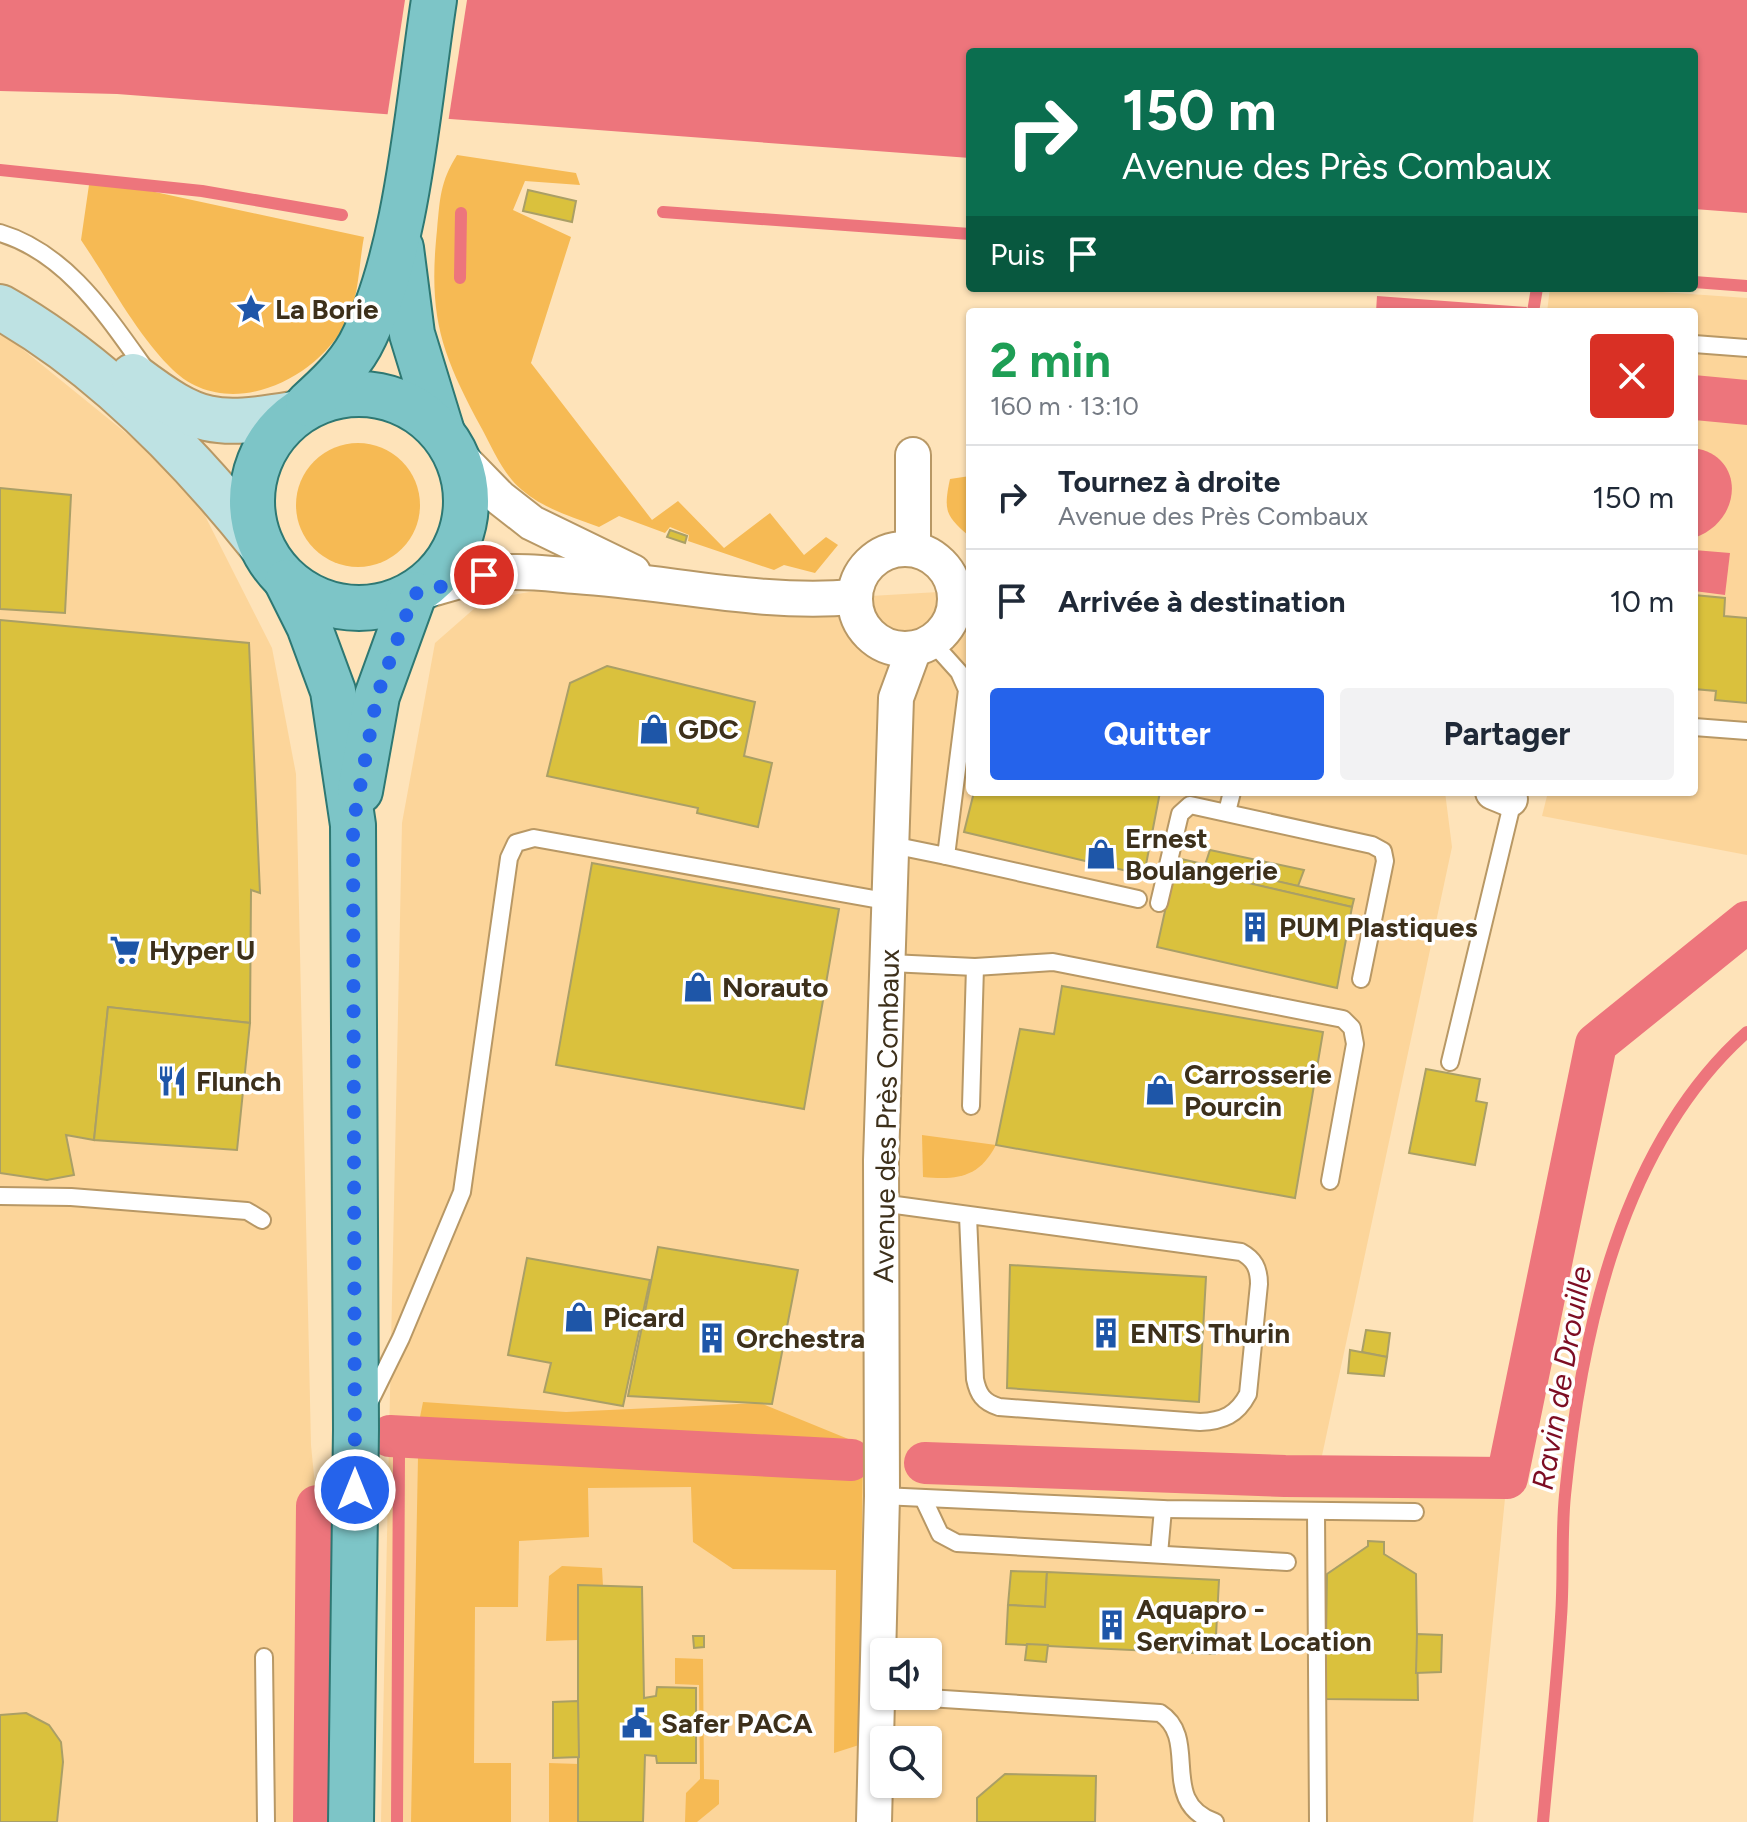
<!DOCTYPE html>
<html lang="fr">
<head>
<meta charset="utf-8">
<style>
	:root { --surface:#fff; --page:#f2f2f3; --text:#1f2937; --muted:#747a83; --line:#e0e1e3; --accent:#2563eb }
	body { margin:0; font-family:Figtree,sans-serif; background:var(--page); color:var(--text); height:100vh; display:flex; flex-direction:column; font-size:30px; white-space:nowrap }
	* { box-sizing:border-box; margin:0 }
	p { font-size:26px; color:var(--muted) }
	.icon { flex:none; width:44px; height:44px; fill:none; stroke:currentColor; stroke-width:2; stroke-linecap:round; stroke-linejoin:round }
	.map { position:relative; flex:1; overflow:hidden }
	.side { position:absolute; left:966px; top:308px; width:732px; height:488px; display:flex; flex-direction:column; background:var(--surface); border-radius:8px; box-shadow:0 2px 6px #0004 }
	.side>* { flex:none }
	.hud { position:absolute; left:966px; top:48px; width:732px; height:244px; border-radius:8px; box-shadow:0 2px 6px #0004; background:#0b6e4f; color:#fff; overflow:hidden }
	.tools { position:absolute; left:870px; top:1638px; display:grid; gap:16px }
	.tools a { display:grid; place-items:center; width:72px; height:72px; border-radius:8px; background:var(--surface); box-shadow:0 2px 6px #0004; font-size:40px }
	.pin { position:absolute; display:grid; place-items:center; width:68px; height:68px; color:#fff; margin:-34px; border:4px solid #fff; border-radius:50%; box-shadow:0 2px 8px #0007 }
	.me { position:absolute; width:88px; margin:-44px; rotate:0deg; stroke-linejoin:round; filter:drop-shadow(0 0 6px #0008) }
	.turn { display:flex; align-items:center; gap:28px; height:168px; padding:0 24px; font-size:36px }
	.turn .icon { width:104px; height:104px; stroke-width:2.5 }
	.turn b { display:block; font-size:56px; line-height:68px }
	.then { display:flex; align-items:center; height:76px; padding:0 24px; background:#0003; gap:16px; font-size:30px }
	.round { display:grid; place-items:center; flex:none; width:84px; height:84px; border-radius:8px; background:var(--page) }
	.headline { display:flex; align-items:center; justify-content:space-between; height:136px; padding:0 24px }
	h1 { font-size:48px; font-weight:700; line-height:60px; color:#1e9e55 }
	.action { display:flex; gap:16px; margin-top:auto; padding:16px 24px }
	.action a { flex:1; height:92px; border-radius:8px; background:var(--accent); color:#fff; font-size:32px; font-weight:700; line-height:92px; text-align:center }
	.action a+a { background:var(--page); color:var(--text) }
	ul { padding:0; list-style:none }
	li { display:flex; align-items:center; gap:24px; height:104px; padding:0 24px; border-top:2px solid var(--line) }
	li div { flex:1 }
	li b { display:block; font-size:30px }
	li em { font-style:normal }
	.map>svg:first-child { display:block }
</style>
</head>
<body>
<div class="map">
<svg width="1747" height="1822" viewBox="0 0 1747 1822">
	<rect width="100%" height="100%" fill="#fee3b9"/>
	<g fill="#fcd59a" fill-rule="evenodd">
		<path d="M1550,288H1605L1747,298V855L1542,816L1548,792H1694V312H1547Z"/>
		<path d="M0,335L10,339L147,450L196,498L272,648L296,774L311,1445L317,1506L320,1822H0Z"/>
		<path d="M535,591L854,597L955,591L970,601V792H1445L1452,847L1320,1465L1507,1478L1473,1822H381L402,823L435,643L484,600ZM884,1652H928V1696H884ZM884,1740H928V1784H884Z"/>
	</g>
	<g fill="#f6ba54">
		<path d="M457,155L576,173L580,185L525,181L513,210L571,237L531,363L652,520L678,501L724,548L770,513L804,555L826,537L838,545L815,573L784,565L774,570L688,541L689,535L670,527L665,533L619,516L599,527C572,517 544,509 522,490C505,477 492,448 482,429C441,353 428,317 437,230C440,199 440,182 457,155Z"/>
		<path d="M90,178L364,237C359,262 359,298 347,321C315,383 223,424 169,366C134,330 109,281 81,240Z"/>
		<circle cx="358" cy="505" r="62"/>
		<path d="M970,476V537C946,516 943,512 950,479Z"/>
		<path d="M922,1135L996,1145C979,1178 957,1180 923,1177Z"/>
		<path d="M423,1402L566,1412L760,1403L863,1445L859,1745L834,1753L836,1570L733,1569L693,1542L691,1487L588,1488L589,1537L519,1541L518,1607H475L474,1763H511V1822H411L418,1457L639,1458L641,1448L417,1432Z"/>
		<path d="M919,1444L1279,1459L1276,1491L917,1475Z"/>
		<path d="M562,1566L602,1568L603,1586H578V1640L546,1641L549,1576Z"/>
		<path d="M675,1658L703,1659L704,1779L719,1780V1804L697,1822H685L686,1793L700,1779L699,1685L675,1684Z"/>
		<path d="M549,1763L579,1764L578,1822H549Z"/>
	</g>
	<g fill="#ed757c">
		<path d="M0,0H1747V213L1694,209V52H970V158L117,94L0,91Z"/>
		<path d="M1377,296L1527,307L1525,312H1376Z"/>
		<path d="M1694,375L1747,380V425L1694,420Z"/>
		<path d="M1694,448C1746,456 1743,521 1694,538Z"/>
		<path d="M1694,550L1730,553L1725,595L1694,591Z"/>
	</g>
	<path fill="#fee3b9" d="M405,0H467L448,123L387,118Z"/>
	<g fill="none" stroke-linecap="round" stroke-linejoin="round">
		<g stroke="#ed757c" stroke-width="12">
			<path d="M0,170L202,191L342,215"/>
			<path d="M663,212L970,234"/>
			<path d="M460,278L461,213"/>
			<path d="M1694,282L1747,286"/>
			<path d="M1533,312L1537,288"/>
			<path d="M397,1822L399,1454L405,1435"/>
			<path d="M1543,1822C1549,1754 1557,1685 1561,1617C1564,1576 1561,1535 1565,1495C1581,1334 1621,1144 1747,1032"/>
		</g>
		<g stroke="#ed757c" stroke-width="42">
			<path d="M390,1436L851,1460"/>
			<path d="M925,1463L1285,1476L1507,1478L1596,1044L1747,922"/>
			<path d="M314,1822L317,1506"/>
		</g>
	</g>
	<g fill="#dac13d" stroke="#aa9f66" stroke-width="2">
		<path d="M528,190L576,201L572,222L523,211Z"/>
		<path d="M0,488L71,495L65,613L0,609Z"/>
		<path d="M670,530L687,536L685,543L667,537Z"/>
		<path d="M1694,595L1725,598L1724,616L1747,618V703L1715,700L1716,691L1694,689Z"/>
		<path d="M0,620L249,643L260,893L251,890L250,1023L108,1007L94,1140L66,1135L74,1175L47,1180L0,1173Z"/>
		<path d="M607,666L755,702L744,756L772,763L758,827L697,813L698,808L547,776L570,683Z"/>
		<path d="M974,792H1160L1144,875L964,832Z"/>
		<path d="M1210,850L1304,870L1298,886L1205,865Z"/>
		<path d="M1177,858L1354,899L1352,907L1175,866Z"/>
		<path d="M592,863L839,909L804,1109L556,1065Z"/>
		<path d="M1175,866L1352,907L1337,988L1157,947Z"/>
		<path d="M1062,986L1323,1032L1295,1198L996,1145L1020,1029L1054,1034Z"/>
		<path d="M108,1007L250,1023L237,1150L94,1140Z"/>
		<path d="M1426,1069L1480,1079L1476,1101L1487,1103L1475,1165L1409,1153Z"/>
		<path d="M658,1247L798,1270L772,1404L628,1396Z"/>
		<path d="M527,1258L650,1280L623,1406L544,1392L551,1363L508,1355Z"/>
		<path d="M1010,1265L1206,1277L1199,1402L1007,1388Z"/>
		<path d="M1366,1330L1390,1333L1387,1357L1362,1352Z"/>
		<path d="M1350,1350L1387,1357L1384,1376L1348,1373Z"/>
		<path d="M1368,1541L1384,1542V1554L1416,1574L1418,1700L1325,1699L1327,1574L1368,1546Z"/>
		<path d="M1011,1571L1047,1572L1045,1607L1008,1605Z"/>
		<path d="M1047,1572L1219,1580L1215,1654L1006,1644L1008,1605L1045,1607Z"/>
		<path d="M578,1585L642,1587L644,1698L656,1696L657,1687L696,1688V1763H657L656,1756L645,1755L643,1822H578Z"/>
		<path d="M1417,1634L1442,1635L1441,1672L1416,1673Z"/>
		<path d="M693,1636H704V1647L694,1648Z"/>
		<path d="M1027,1644L1048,1645L1046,1662L1025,1660Z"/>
		<path d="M578,1701L579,1757L553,1758V1702Z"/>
		<path d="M26,1713L49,1725L61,1742L63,1762L57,1822H0V1715Z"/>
		<path d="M1005,1774L1096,1776L1095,1822H977V1798Z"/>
	</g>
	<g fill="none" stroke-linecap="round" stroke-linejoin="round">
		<g stroke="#b89865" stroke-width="20">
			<g id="lane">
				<path d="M0,233C67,253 107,316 146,370"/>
				<path d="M1694,344L1747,348"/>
				<path d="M1694,727L1747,731"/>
				<path d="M1227,812L1232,792"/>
				<path d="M892,845L946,856L967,690L959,672L932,642"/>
				<path d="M946,856L1138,899"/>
				<path d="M1159,903L1180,814L1190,805L1372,845L1383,851L1385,861L1361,979"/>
				<path d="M890,963L975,967L1053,962L1343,1019L1352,1028L1355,1044L1330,1181"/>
				<path d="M1450,1062L1514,796"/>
				<path d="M971,1106L975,967"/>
				<path d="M0,1196L71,1197L247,1211L262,1220"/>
				<path d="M881,1203L1241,1252C1254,1259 1259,1268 1259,1284L1248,1394C1237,1415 1223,1421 1200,1422L999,1407C983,1402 978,1394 975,1379L968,1216"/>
				<path d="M369,1403L401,1338L462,1192L509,858L516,843L534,838L891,902"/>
				<path d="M882,1496L1163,1509L1415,1512"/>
				<path d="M923,1498L940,1534L957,1543L1287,1562"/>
				<path d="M1316,1511L1318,1822"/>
				<path d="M1159,1554L1163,1509"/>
				<path d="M264,1657L266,1822"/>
				<path d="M897,1696L1160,1713C1201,1739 1157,1802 1215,1822"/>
			</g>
		</g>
		<g stroke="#b89865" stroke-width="38">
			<g id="street">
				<path d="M456,453L500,498L532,523L633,572"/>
				<path d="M913,455V549"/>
				<circle cx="905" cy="599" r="50"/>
				<path d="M414,594C441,587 469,576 497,573C522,570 550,574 576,576C670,582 759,605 854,597"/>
				<path d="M1493,792L1510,799"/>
				<path d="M874,1822L882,1496L881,1160L896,698L914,649"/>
			</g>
		</g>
		<g stroke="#b89865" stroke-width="48">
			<g id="secondary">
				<path d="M0,307C100,363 189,455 260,544"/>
				<path d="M133,376C198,425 214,427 293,414"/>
			</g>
		</g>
		<g stroke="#2e7873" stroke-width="48">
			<g id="primary">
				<path d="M401,248L412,334L442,432"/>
				<circle cx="359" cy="501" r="107"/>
				<path d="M308,404C328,386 347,368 360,345C408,255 418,102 434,0"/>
				<path d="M287,582L309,626L333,691L353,825L356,1429L351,1822"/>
				<path d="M360,791L377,696L414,594"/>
			</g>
		</g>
		<use href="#lane" stroke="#fff" stroke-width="16"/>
		<use href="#street" stroke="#fff" stroke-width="34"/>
		<use href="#secondary" stroke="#bee2e3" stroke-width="44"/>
		<use href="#primary" stroke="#7dc5c7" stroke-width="44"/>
	</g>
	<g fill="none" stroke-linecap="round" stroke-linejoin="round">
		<path stroke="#2563eb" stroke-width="14" stroke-dasharray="0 25.2" d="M355,1490L353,825L377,696L414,594L484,575"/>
	</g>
	<defs>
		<g id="sight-bare" transform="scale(2.4)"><path d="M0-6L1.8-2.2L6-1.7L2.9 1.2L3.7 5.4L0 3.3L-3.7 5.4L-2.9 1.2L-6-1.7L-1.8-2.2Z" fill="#1e56a8" stroke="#fff" stroke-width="2.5" paint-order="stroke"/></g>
		<g id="shop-bare" transform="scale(2.4)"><path d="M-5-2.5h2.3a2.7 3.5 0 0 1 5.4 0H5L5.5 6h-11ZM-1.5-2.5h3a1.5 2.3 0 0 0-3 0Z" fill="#1e56a8" stroke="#fff" stroke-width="2.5" paint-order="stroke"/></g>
		<g id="building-bare" transform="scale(2.4)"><path d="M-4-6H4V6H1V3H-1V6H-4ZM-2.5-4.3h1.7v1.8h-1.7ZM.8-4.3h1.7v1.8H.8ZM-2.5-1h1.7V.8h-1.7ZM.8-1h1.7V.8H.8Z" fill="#1e56a8" stroke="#fff" stroke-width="2.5" paint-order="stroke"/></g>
		<g id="supermarket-bare" transform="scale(2.4)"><path d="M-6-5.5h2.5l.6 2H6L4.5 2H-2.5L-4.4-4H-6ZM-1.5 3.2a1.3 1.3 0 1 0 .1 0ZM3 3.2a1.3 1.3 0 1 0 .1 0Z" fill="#1e56a8" stroke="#fff" stroke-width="2.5" paint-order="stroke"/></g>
		<g id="restaurant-bare" transform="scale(2.4)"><path d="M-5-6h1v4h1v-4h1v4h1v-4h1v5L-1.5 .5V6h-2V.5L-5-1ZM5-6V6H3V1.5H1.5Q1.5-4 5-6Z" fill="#1e56a8" stroke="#fff" stroke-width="2.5" paint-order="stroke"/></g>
		<g id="civic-bare" transform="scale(2.4)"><path d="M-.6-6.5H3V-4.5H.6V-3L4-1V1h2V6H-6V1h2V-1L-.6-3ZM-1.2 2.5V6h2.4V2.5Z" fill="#1e56a8" stroke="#fff" stroke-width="2.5" paint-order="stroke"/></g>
	</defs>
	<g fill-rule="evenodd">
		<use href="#sight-bare" x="251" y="309"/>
		<use href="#shop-bare" x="654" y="729"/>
		<use href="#shop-bare" x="1101" y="854"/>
		<use href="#building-bare" x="1255" y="927"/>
		<use href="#supermarket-bare" x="125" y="950"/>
		<use href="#shop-bare" x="698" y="987"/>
		<use href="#restaurant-bare" x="172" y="1081"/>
		<use href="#shop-bare" x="1160" y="1090"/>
		<use href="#shop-bare" x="579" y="1317"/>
		<use href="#building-bare" x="1106" y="1333"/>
		<use href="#building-bare" x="712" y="1338"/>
		<use href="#building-bare" x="1112" y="1625"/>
		<use href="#civic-bare" x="637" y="1723"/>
	</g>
	<g text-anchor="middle" stroke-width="7" stroke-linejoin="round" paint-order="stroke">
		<g font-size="28" font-weight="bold" fill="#3d301b" stroke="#fff" text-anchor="start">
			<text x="275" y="319">La Borie</text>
			<text x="678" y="739">GDC</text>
			<text x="1125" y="848">Ernest<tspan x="1125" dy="32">Boulangerie</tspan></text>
			<text x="1279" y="937">PUM Plastiques</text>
			<text x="149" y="960">Hyper U</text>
			<text x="722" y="997">Norauto</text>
			<text x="1184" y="1084">Carrosserie<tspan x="1184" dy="32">Pourcin</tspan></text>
			<text x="196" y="1091">Flunch</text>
			<text x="603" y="1327">Picard</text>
			<text x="1130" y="1343">ENTS Thurin</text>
			<text x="736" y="1348">Orchestra</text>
			<text x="1136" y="1619">Aquapro -<tspan x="1136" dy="32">Servimat Location</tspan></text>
			<text x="661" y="1733">Safer PACA</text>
		</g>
		<g font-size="28" fill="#3d301b" stroke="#fff">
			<text transform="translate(886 1116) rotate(-89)" y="10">Avenue des Près Combaux</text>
		</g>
		<g font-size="30" font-style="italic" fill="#7d0d23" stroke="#fff">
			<text transform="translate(1562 1378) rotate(-80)" y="10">Ravin de Drouille</text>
		</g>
	</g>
</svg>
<div class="tools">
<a><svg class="icon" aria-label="sound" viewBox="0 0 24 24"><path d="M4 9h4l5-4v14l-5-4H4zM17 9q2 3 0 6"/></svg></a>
<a><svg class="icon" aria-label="search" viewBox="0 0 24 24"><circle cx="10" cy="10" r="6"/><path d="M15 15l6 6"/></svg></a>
</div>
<div class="pin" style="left:484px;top:575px;background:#d93025"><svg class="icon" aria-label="arrive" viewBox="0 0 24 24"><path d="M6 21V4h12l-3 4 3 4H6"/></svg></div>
<svg class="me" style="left:355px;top:1490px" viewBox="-20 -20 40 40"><circle r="17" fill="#2563eb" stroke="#fff" stroke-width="3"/><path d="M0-11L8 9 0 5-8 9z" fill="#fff"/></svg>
<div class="hud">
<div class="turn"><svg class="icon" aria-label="right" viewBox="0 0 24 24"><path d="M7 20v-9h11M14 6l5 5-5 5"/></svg><div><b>150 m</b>Avenue des Près Combaux</div></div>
<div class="then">Puis<svg class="icon" aria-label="arrive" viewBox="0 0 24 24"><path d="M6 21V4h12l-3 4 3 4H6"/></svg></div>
</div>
<section class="side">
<div class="headline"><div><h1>2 min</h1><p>160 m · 13:10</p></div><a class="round" style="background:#d93025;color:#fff"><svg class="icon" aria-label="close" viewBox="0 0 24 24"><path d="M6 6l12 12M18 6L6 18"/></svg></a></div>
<ul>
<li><svg class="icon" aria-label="right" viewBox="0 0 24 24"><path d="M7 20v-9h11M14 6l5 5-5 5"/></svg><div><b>Tournez à droite</b><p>Avenue des Près Combaux</p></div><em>150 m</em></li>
<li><svg class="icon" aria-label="arrive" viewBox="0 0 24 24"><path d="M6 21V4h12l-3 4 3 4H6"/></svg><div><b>Arrivée à destination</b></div><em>10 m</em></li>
</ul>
<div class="action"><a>Quitter</a><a>Partager</a></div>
</section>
</div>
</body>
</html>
